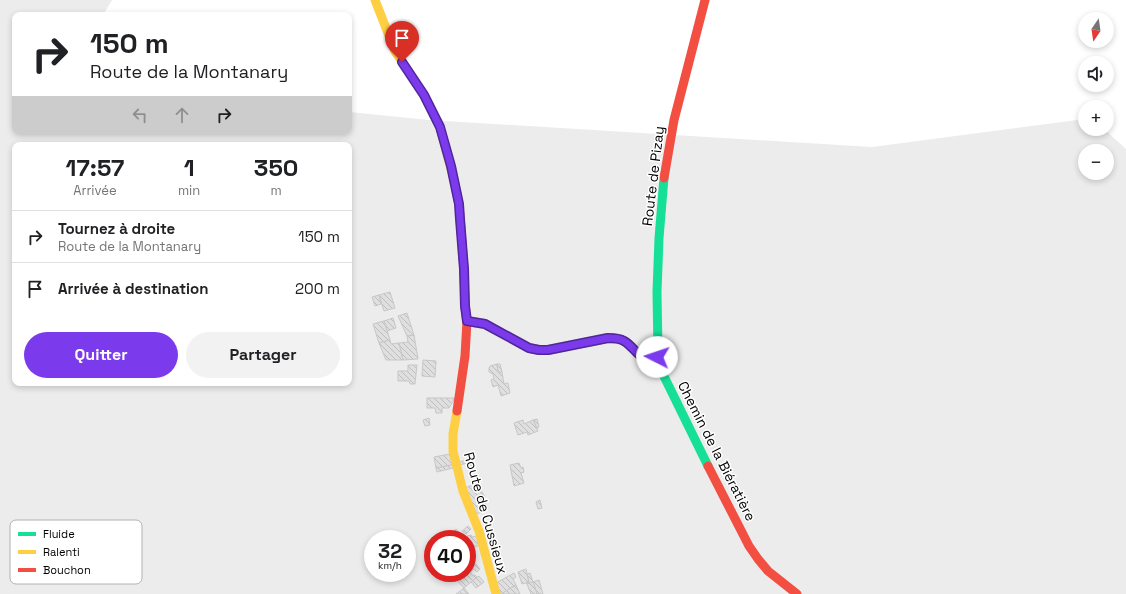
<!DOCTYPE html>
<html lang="fr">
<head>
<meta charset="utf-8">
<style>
	:root { --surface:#fff; --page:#f2f2f2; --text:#202124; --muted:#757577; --line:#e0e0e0; --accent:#7c3aed }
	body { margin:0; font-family:"Space Grotesk",sans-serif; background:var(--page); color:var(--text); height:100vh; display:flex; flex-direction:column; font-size:15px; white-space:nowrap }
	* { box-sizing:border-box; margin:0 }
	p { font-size:13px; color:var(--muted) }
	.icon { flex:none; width:22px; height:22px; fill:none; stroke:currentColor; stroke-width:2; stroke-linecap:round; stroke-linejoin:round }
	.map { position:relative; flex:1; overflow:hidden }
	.side { position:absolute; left:12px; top:142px; width:340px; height:244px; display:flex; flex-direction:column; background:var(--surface); border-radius:8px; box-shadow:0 2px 6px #0003 }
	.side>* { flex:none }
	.guide { position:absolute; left:12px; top:12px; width:340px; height:122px; border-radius:8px; box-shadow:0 2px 6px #0003; background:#fff; color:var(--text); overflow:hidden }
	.needle { width:26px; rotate:193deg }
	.controls { position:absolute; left:1078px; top:12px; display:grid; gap:8px }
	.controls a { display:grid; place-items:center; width:36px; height:36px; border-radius:50%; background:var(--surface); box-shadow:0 2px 6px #0003; font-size:20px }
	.speed { position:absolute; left:364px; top:530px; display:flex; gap:8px; font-size:20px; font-weight:700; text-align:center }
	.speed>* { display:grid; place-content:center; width:52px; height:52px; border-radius:50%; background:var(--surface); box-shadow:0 2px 6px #0003; line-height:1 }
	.speed small { font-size:10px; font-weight:400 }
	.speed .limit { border:6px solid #d22; background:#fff; color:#111 }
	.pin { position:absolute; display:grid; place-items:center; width:34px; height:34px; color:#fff; margin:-41px -17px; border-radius:50% 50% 50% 0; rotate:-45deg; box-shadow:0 0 4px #0007 }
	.pin .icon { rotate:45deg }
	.me { position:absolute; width:44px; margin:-22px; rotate:274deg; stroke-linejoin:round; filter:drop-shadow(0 0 3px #0008) }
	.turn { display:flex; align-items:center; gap:14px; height:84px; padding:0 12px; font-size:18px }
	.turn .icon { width:52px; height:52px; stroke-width:2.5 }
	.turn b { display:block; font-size:28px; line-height:34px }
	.lanes { display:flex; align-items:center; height:38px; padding:0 12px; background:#0003; justify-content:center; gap:20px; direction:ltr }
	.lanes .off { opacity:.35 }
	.eta { display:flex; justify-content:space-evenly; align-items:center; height:68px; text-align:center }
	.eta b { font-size:24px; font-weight:600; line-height:28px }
	.button { display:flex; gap:8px; margin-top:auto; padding:8px 12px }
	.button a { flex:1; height:46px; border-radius:24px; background:var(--accent); color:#fff; font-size:16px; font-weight:600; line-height:46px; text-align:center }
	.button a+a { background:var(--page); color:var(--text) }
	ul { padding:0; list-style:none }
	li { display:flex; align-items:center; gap:12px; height:52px; padding:0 12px; border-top:1px solid var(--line) }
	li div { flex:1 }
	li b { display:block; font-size:15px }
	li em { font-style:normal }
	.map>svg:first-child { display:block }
</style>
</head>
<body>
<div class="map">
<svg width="1126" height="594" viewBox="0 0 1126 594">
	<defs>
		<pattern id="building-back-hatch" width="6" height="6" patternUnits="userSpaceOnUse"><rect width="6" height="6" fill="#dfdfdf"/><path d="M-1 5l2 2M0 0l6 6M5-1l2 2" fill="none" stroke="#bebebe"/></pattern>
	</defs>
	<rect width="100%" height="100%" fill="#fff"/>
	<path fill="#ececec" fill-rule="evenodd" d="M0,0H112L103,15H15V131H349V112L429,120L872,147L1085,119V129H1104L1126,149V594H0ZM15,145H349V383H15ZM1085,151H1107V173H1085ZM373,539H407V573H373ZM433,539H467V573H433Z"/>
	<g fill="url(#building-back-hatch)" stroke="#c7c7c7">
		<path d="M390,292L395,308L384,311L379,295Z"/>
		<path d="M379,295L381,304L375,306L372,297Z"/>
		<path d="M407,313L414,335L407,336L398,316Z"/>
		<path d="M393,318L396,328L387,331L384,321Z"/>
		<path d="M384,321L390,340L379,343L373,324Z"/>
		<path d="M414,335L418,359L403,360L399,343L408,342L407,336Z"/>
		<path d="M390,340L391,344L399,343L403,360H386L379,343Z"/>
		<path d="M423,360L436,361L435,377L422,376Z"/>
		<path d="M497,364L498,372H502L504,384L508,383L510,393L501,396L498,385L493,387L491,380L494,379L493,374L489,372V368L490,366Z"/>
		<path d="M497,364H500L502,372H498Z"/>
		<path d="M408,365H417L415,384H410L409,381H398V371H408Z"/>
		<path d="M427,398H455L449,408H442V413H436L435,408H427Z"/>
		<path d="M429,418L430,425L425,426L423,420Z"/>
		<path d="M537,419L539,427L537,428L533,420Z"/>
		<path d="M523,420L524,424L533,420L538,431L528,435L527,432L518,435L514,423Z"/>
		<path d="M450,454L452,465L436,468L434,457Z"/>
		<path d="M472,459L475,469L470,470L468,463L459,465V462Z"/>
		<path d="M519,463L521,468L523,467L524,472L521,473L524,483L514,486L510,465Z"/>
		<path d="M452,465L453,468L437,472L436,468Z"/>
		<path d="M477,483L485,497L483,498L488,508L477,514L465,488Z"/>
		<path d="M540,500L542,508L538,509L536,502Z"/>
		<path d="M468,526L471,529L466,534L462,531Z"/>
		<path d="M456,529L464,537L463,539H453L450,536Z"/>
		<path d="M471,535L472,537L477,536L480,545L472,548L467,536Z"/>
		<path d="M470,557L480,569L477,572L474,569L469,573L467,572V560Z"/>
		<path d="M526,569L529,582L522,584L518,572Z"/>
		<path d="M467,572L469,573L470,572L473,576L475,575L477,577L464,588L452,575L454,573H467Z"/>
		<path d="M514,573L516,577L513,579L516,585L501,594L496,583Z"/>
		<path d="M530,573L533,582L527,584L526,583L529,582L527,574Z"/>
		<path d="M479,576L484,582L476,588L471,582Z"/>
		<path d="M539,580L543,594H537L533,582Z"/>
		<path d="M533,582L537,594H531L527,584Z"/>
		<path d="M516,585L520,594H501Z"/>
		<path d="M464,588L469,594H456Z"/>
	</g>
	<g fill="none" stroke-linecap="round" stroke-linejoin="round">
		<path stroke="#bebebe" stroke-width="10" d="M467,321L485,324L529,348L539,350H548L607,338C613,338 619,338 624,341C635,347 640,363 656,360"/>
		<path stroke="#16e098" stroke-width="9" d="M664,178L659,238L657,292L658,352L656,360L708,466"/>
		<g stroke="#ffcf43" stroke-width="9">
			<path d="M375,0L395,51L424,95L440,127L454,180"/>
			<path d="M457,411L453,434V451L463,491L479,531L496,594"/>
		</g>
		<g stroke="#f24e42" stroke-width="9">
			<path d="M664,178L674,120L705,0"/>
			<path d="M454,180L459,204L464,269L465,307L467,321L465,356L457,411"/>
			<path d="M708,466L749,546L758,559L768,571L797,594"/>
		</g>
	</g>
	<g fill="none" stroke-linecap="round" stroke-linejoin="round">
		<g stroke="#51269a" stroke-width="10">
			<path id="route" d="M402,62L424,95L440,127L451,166L459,204L460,219L464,269L465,306L467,321L485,324L529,348L539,350H548L608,338C613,338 619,338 624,341C635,347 640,363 656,360L657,357"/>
		</g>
		<use href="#route" stroke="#7c3aed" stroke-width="7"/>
	</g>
	<g text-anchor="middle" stroke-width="3" stroke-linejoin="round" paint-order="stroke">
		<g font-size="14" fill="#000" stroke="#fff">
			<text transform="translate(653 176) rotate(-83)" y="5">Route de Pizay</text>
			<text transform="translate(717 451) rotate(63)" y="5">Chemin de la Biératière</text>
			<text transform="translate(486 513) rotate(74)" y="5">Route de Cussieux</text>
		</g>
	</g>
	<rect x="10" y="520" width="132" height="64" rx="6" fill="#fff" stroke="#b2b2b2" stroke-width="1"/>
	<rect x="18" y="532" width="18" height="4" fill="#16e098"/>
	<rect x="18" y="550" width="18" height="4" fill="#ffcf43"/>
	<rect x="18" y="568" width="18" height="4" fill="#f24e42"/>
	<g font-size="11" fill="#000">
		<text x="43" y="538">Fluide</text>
		<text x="43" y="556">Ralenti</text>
		<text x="43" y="574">Bouchon</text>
	</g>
</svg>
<div class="controls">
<a><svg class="needle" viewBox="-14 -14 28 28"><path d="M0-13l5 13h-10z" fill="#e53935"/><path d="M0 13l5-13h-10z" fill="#757577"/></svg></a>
<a><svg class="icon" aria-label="sound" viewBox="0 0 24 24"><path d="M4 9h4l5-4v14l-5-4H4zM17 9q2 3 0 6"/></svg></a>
<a>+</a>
<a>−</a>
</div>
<div class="speed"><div>32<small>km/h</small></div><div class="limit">40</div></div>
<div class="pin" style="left:402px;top:62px;background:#d93025"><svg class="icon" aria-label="arrive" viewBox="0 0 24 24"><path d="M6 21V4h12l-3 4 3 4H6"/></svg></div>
<svg class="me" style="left:657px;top:357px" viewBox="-20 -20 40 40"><circle r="19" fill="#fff"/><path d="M0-13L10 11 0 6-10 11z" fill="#7c3aed"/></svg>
<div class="guide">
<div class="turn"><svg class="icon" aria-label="right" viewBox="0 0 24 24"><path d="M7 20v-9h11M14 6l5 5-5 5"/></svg><div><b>150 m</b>Route de la Montanary</div></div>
<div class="lanes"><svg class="icon off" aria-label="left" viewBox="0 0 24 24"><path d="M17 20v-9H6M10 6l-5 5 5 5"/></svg><svg class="icon off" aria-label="ahead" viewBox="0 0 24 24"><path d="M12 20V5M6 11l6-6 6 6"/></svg><svg class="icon" aria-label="right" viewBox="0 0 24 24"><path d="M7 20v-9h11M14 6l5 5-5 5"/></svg></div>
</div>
<section class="side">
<div class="eta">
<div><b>17:57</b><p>Arrivée</p></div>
<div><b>1</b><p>min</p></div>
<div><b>350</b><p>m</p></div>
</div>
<ul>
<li><svg class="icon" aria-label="right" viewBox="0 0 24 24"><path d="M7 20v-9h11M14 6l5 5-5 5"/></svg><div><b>Tournez à droite</b><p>Route de la Montanary</p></div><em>150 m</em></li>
<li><svg class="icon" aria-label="arrive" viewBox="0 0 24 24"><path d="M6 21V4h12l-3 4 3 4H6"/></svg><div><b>Arrivée à destination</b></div><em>200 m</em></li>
</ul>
<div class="button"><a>Quitter</a><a>Partager</a></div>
</section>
</div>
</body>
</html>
